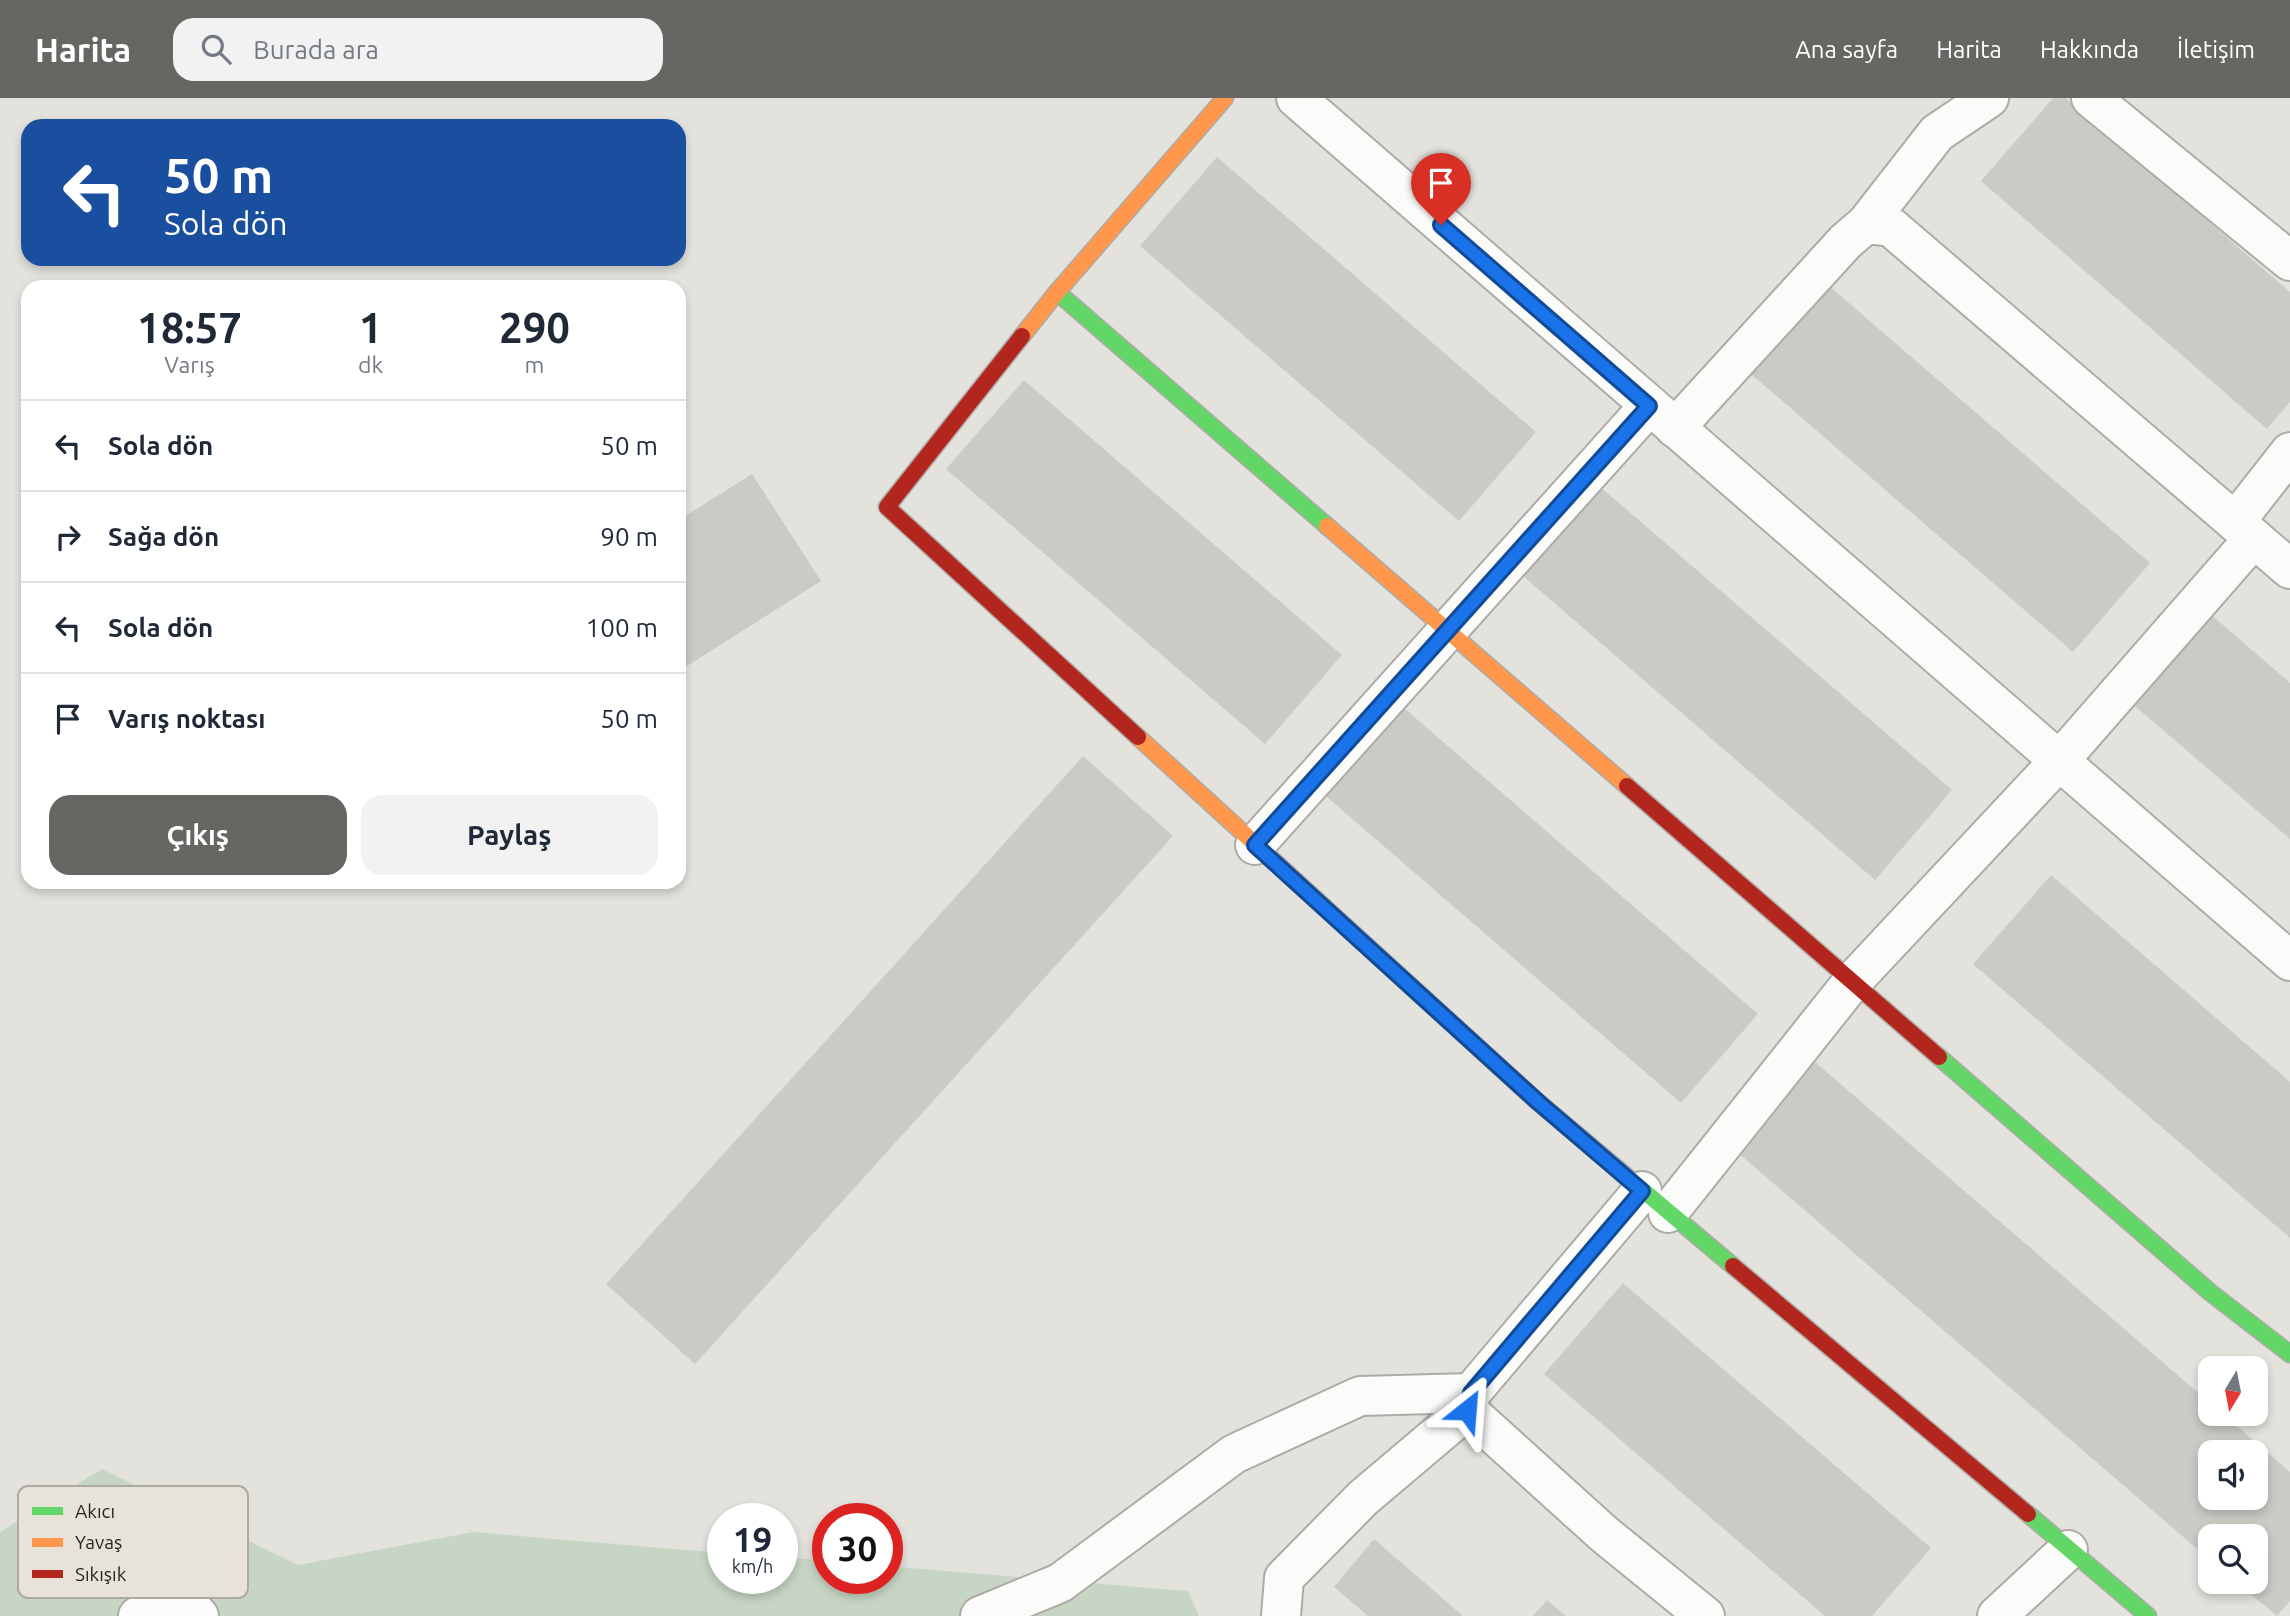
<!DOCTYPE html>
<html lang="tr">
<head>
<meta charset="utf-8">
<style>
	:root { --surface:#fff; --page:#f2f2f3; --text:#1f2937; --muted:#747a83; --line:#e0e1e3; --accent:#686662 }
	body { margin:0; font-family:Ubuntu,sans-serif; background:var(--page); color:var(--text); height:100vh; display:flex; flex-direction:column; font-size:26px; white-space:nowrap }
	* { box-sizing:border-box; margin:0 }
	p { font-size:23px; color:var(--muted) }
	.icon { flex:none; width:38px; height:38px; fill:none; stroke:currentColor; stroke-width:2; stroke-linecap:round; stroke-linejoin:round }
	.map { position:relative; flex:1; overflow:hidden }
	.panel { position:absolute; left:21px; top:182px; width:665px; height:609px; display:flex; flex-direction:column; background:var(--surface); border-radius:21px; box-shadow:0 4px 10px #0003 }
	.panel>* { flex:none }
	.guide { position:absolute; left:21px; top:21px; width:665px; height:147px; border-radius:21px; box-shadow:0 4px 10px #0003; background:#1a4fa0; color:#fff; overflow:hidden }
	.needle { width:46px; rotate:190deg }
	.tools { position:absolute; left:2198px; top:1258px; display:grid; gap:14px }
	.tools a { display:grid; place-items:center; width:70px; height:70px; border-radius:14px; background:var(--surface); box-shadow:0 4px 10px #0003; font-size:35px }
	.speed { position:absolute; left:707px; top:1405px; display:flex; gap:14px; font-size:35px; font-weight:700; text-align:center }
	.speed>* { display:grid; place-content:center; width:91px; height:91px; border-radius:50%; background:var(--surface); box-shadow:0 4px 10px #0003; line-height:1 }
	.speed small { font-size:18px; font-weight:400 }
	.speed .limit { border:10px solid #d22; background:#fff; color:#111 }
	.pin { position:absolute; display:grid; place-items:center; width:60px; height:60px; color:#fff; margin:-72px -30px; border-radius:50% 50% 50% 0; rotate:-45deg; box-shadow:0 0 7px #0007 }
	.pin .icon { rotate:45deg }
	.me { position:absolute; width:77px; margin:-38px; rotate:28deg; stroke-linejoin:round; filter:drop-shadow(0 0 5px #0008) }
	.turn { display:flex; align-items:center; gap:24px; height:147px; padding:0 28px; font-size:32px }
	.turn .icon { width:91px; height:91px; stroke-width:2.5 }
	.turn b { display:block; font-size:49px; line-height:60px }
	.eta { display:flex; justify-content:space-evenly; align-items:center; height:119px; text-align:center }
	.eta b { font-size:42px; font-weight:700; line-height:49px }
	.button { display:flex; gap:14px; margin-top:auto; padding:14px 28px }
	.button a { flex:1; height:80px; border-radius:21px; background:var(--accent); color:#fff; font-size:28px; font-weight:700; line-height:80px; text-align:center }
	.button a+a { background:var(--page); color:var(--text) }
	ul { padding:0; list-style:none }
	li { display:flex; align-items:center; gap:21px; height:91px; padding:0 28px; border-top:2px solid var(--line) }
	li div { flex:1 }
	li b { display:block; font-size:26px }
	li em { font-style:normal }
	header { display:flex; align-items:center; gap:42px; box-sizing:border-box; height:98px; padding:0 35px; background:var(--accent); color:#fff }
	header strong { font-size:33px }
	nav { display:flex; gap:38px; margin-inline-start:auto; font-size:24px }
	.search { width:490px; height:63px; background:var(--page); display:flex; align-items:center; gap:18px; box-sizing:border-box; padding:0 24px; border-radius:21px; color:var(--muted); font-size:26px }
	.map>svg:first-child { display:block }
</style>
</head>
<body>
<header>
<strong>Harita</strong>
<div class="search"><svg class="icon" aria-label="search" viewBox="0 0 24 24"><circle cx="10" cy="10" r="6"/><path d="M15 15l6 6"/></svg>Burada ara</div>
<nav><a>Ana sayfa</a><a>Harita</a><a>Hakkında</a><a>İletişim</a></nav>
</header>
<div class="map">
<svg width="2290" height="1518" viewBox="0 0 2290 1518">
	<rect width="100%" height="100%" fill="#e4e2dc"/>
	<path fill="#c7d6c4" d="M102,1371L298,1467L473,1434L723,1455V1480H782V1459L828,1463V1480H887V1468L1188,1493L1199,1518H0V1434Z"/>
	<g fill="#cccac5" fill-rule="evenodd">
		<path d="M2053,0H2065L2290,194V304L2267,331L1981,83Z"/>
		<path d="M1217,59L1536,334L1459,423L1140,148Z"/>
		<path d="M1828,187L2150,465L2073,554L1751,276Z"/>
		<path d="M1024,282L1342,557L1265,646L946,371Z"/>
		<path d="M752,376L821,483L679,573V422Z"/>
		<path d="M1591,381L1952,692L1875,782L1514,470Z"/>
		<path d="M2207,513L2290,585V741L2129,603Z"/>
		<path d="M1397,604L1758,916L1681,1005L1320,693Z"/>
		<path d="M1083,658L1173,738L695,1266L606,1186Z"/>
		<path d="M2051,777L2290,984V1140L1973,866Z"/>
		<path d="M1815,964L2210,1305V1316H2223L2290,1374V1503L2277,1518L2236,1484H2256V1438H2210V1462L1737,1054ZM2210,1354H2256V1400H2210Z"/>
		<path d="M1623,1185L1931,1450L1872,1518H1825L1544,1276Z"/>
		<path d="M1374,1441L1463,1518H1368L1334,1489Z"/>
		<path d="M1547,1502L1566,1518H1533Z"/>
	</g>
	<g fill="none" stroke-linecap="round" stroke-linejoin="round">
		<g stroke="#adaba7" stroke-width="42">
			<g id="street">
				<path d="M1296,0L2290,863"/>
				<path d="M2091,0L2290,163"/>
				<path d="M1866,126L1937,35L1989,0"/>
				<path d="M1675,330L1846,143L1866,126L1891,129L2290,471"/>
				<path d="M2235,424L2290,354"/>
				<path d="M1255,747L1649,308"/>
				<path d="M1642,1093L1471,1295L1467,1312L1604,1436L1705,1518"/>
				<path d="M1668,1115L1852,884L2059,663L2254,440"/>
				<path d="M138,1518L176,1493L199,1518"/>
				<path d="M980,1518L1060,1485L1234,1356L1360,1298L1471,1295"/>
				<path d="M1281,1518L1284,1480L1363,1400L1467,1312"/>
				<path d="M1997,1518L2068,1452"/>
			</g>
		</g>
		<g stroke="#adaba7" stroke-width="19">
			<g id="fast">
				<path d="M1057,194L1327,428"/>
				<path d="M1448,922L1538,1004L1733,1168"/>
				<path d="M1939,959L2211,1195L2290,1256"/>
				<path d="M2028,1416L2148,1518"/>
			</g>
		</g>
		<g stroke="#adaba7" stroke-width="19">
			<g id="slow">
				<path d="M1022,238L1057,194L1225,0"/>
				<path d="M1327,428L1627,688"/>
				<path d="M1138,639L1448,922"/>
			</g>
		</g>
		<g stroke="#adaba7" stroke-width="19">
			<g id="jam">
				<path d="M1022,238L887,409L1138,639"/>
				<path d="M1627,688L1939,959"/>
				<path d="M1733,1168L2028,1416"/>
			</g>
		</g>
		<use href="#street" stroke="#fbfbfa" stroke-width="38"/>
		<use href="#fast" stroke="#63d668" stroke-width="16"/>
		<use href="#slow" stroke="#ff974d" stroke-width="16"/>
		<use href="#jam" stroke="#b3261e" stroke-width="16"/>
	</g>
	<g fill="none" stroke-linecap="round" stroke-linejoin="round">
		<g stroke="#114b97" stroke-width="18">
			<path id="route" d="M1441,127L1649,308L1255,747L1538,1004L1642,1093L1471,1295L1467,1312"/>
		</g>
		<use href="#route" stroke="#1a73e8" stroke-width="12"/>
	</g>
	<rect x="18" y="1388" width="230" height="112" rx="10" fill="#e8e3d9" stroke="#aeaaa2" stroke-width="2"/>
	<rect x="32" y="1409" width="31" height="8" fill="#63d668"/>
	<rect x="32" y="1440" width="31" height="9" fill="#ff974d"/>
	<rect x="32" y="1472" width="31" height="8" fill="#b3261e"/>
	<g font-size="19" fill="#252420">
		<text x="75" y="1420">Akıcı</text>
		<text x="75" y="1451">Yavaş</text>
		<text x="75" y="1483">Sıkışık</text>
	</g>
</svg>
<div class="tools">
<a><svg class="needle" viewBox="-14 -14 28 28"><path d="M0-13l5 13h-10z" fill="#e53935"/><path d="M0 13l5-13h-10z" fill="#747a83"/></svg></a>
<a><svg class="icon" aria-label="sound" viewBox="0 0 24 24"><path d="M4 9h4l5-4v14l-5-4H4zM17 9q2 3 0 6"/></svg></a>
<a><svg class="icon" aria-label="search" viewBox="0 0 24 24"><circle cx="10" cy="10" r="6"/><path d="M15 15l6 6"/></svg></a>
</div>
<div class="speed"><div>19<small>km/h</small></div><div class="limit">30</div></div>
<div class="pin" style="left:1441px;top:127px;background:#d93025"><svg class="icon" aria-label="arrive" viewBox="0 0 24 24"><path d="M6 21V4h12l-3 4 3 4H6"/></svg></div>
<svg class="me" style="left:1467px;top:1312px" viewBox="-20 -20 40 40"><path d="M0-17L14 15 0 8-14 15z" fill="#1a73e8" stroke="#fff" stroke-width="4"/></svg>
<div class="guide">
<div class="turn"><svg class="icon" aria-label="left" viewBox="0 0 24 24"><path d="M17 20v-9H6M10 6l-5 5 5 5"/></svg><div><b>50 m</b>Sola dön</div></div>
</div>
<section class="panel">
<div class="eta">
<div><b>18:57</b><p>Varış</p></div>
<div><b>1</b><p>dk</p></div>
<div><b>290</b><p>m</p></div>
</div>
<ul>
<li><svg class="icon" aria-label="left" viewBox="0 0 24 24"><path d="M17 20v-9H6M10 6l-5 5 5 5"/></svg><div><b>Sola dön</b></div><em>50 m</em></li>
<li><svg class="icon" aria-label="right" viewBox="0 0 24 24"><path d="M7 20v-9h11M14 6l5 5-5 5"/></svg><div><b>Sağa dön</b></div><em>90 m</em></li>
<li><svg class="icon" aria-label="left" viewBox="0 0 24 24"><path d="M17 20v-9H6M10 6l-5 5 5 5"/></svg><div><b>Sola dön</b></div><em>100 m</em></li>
<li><svg class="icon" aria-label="arrive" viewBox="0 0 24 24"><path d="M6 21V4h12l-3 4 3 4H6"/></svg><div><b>Varış noktası</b></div><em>50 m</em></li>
</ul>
<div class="button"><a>Çıkış</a><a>Paylaş</a></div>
</section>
</div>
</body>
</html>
